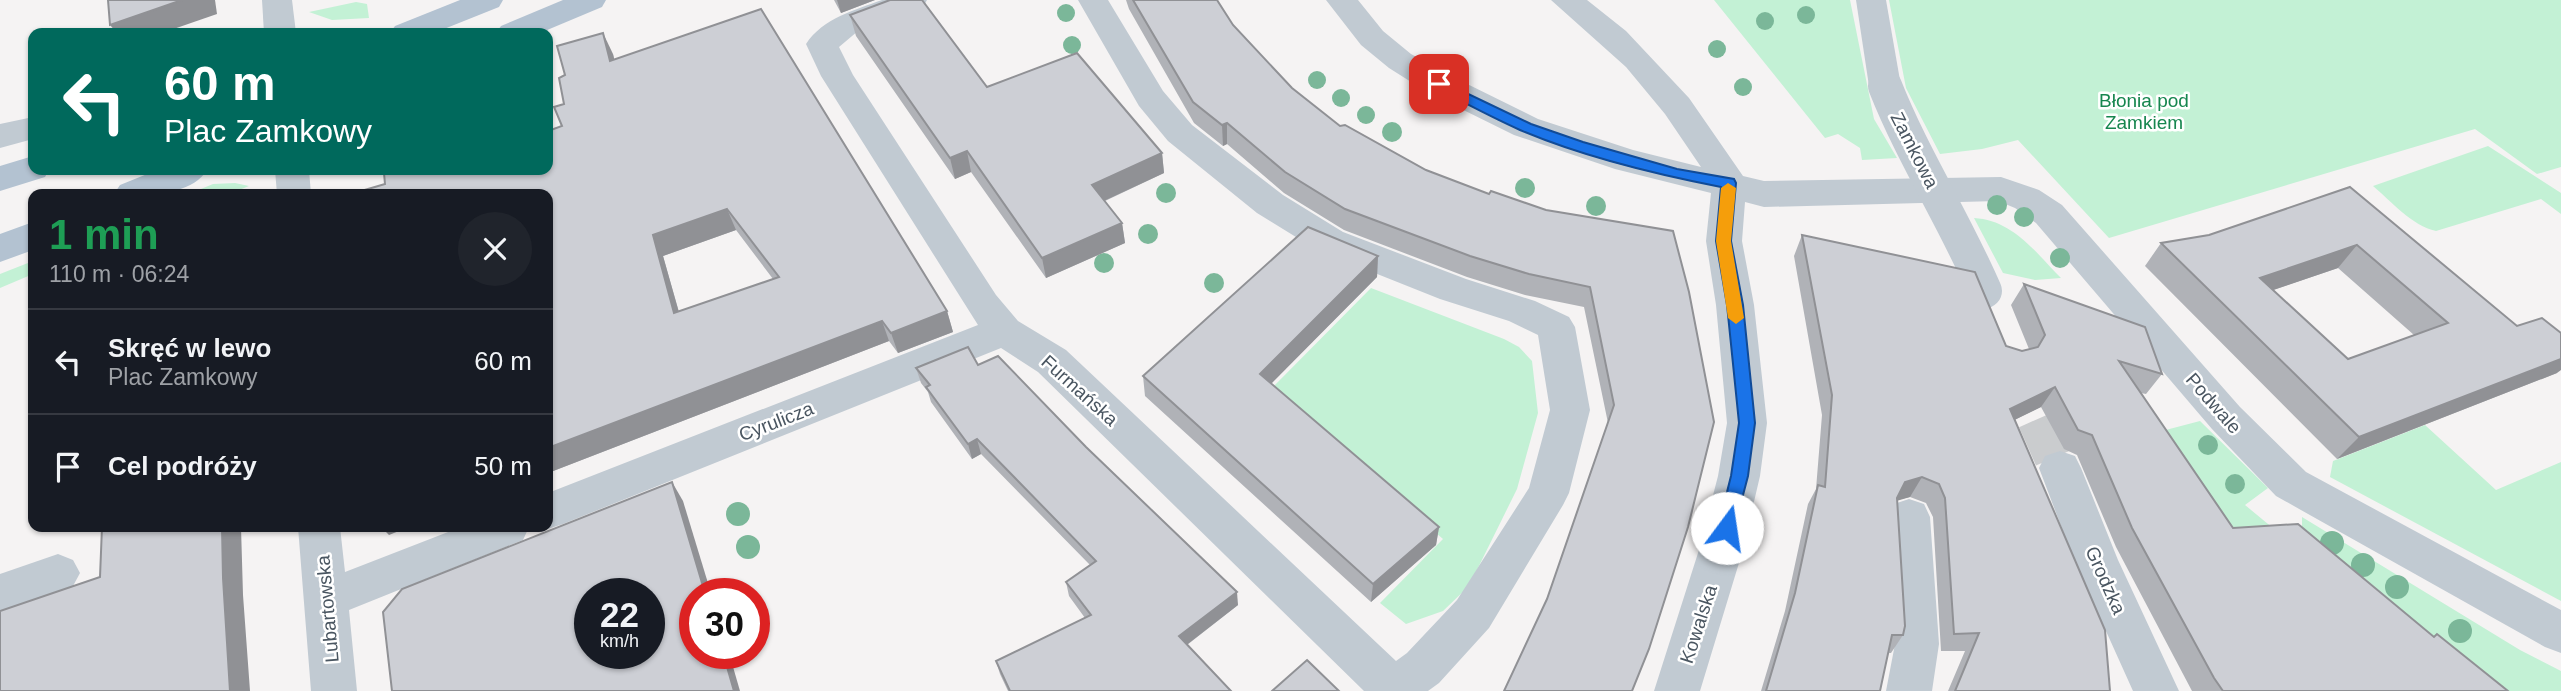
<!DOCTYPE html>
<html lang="pl">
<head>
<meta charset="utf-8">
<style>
	:root { --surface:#171b24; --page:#20242c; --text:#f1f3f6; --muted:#9ea1a6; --line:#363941 }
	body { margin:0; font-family:Arial,sans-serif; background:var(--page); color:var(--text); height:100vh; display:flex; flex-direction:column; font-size:26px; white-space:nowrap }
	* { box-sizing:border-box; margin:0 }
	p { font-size:23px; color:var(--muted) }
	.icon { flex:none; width:38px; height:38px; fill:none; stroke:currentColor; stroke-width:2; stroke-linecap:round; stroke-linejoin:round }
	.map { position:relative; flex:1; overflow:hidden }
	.drawer { position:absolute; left:28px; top:189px; width:525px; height:343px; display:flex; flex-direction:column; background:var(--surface); border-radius:14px; box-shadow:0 2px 5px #0004 }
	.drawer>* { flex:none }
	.top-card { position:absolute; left:28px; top:28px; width:525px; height:147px; border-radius:14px; box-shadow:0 2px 5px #0004; background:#00695c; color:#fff; overflow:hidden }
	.speed { position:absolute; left:574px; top:578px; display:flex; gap:14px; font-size:35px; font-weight:700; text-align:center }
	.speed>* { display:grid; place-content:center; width:91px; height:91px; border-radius:50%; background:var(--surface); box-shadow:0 2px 5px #0004; line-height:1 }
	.speed small { font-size:18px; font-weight:400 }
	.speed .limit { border:10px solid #d22; background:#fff; color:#111 }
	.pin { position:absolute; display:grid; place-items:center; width:60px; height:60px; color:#fff; margin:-30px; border-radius:14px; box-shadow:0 4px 10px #0006 }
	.me { position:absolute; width:77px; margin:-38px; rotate:14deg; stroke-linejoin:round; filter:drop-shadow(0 0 5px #0008) }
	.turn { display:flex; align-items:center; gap:24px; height:147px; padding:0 21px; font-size:32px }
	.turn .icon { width:91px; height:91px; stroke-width:2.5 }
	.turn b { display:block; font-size:49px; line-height:60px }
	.round { display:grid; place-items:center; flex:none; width:74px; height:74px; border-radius:37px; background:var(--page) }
	.headline { display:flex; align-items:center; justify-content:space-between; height:119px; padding:0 21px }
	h1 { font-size:42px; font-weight:700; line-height:52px; color:#1e9e55 }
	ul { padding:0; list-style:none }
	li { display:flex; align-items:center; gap:21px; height:105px; padding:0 21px; border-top:2px solid var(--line) }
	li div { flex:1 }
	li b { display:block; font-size:26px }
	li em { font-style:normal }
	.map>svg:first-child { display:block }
</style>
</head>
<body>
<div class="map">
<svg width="2561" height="691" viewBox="0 0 2561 691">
	<rect width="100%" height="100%" fill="#f5f3f3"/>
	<g fill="#c3f1d5">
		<path d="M1714,0H1850L1874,119L1897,158L1862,160L1860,148L1838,134L1825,138Z"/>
		<path d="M1889,0H2561V167L2537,174L2475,129L2109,238L2018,140L1982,149L1940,154L1906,88Z"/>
		<path d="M356,2L367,4L369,18L332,20L309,12Z"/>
		<path d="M2488,146L2561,193V214L2541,199L2436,231C2412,226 2391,201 2373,186Z"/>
		<path d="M235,183L249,186L229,194H189L213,184Z"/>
		<path d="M1974,218C2013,220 2036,253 2061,278L2035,280L2003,273Z"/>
		<path d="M33,261V274L0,288V274Z"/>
		<path d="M1371,288L1504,339L1519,347L1532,361L1538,413L1517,489L1469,586L1443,611L1406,624L1380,603L1443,539L1295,411L1256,404Z"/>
		<path d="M2200,421L2268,488L2245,505L2413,644L2238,549L2158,432Z"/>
		<path d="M2425,425L2496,490L2561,462V601L2330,477L2333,461Z"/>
		<path d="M2302,517L2520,650L2561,671V691H2491L2302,530Z"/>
	</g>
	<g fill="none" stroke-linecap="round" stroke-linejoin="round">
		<path stroke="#caccce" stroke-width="42" stroke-dasharray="42 21" stroke-linecap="butt" d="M2013,361L2060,468"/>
		<g fill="#c1cad2" fill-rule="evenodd">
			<path d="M262,0H292L296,33H264Z"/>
			<path d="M882,0H927L923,7L858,31L839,47L853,75L996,295L1018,321L1066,350L1396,661L1407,653L1457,600L1529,488L1550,410L1538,335L1509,321L1440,299L1317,250L1257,213L1168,141L1139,106L1078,0H1108L1163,91L1192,125L1283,195L1343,232L1466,279L1535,301L1569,317L1575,327L1590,410L1569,493L1563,505L1489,628L1439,683L1428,691H1364L1038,372L1001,348L563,524L548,529L542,527H548V493L978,325L821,76L806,44C823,18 855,10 882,0Z"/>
			<path d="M1326,0H1358L1383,31L1411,54L1451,76L1538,119L1633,150L1701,167L1665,114L1626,67L1551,0H1587L1626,31L1689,98L1743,176L1764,181L2001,177L2039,190L2062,205L2240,407L2306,472L2561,610V653L2545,647L2276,496L2212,429L2036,223L2015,208L1998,201L1764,207L1745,202L1742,241L1754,305L1767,423L1760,476L1742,553L1700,691H1654L1698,553L1718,476L1727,423L1716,305L1706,241L1711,193L1615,169L1514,135L1427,92L1389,68L1361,45Z"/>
			<path d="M1856,0H1886L1901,86L1897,94L1885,97L1873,94L1869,86Z"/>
			<path d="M33,117V139L0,148V124Z"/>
			<path d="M275,170H309L311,194H277Z"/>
			<path d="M2060,451L2075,456L2081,468L2118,560L2179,691H2133L2074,560L2039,468L2045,456Z"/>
			<path d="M1909,499L1924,504L1930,517L1939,644L1932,691H1886L1895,644L1888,517L1894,504Z"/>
			<path d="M298,527H340L345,572L461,527H529L523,540L349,610L357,691H311Z"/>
			<path d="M58,554L73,560L80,573L73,586L0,612V574Z"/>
		</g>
		<g fill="#b3c2d1" fill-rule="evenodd">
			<path d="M460,0H503L499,7L434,33H390L395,26Z"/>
			<path d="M563,0H606L602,7L540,33H496L501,26Z"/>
			<path d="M33,156V170H49L45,177L0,191V166Z"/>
			<path d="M157,170H207C191,197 142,195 114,194L120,185Z"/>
			<path d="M33,222V250L0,262V234Z"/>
		</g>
		<path stroke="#c1cad2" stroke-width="34" d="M1885,86C1913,157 1955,221 1985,291"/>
	</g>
	<g fill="#7bb799">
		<circle cx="1066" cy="13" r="9"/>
		<circle cx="1806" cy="15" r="9"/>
		<circle cx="1765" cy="21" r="9"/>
		<circle cx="1072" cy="45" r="9"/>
		<circle cx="1717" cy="49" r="9"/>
		<circle cx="1317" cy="80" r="9"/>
		<circle cx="1743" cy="87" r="9"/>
		<circle cx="1341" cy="98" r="9"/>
		<circle cx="1366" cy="115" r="9"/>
		<circle cx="1392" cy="132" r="10"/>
		<circle cx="1525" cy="188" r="10"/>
		<circle cx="1166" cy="193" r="10"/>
		<circle cx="1997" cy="205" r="10"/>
		<circle cx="1596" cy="206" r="10"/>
		<circle cx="2024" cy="217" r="10"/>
		<circle cx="1148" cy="234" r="10"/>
		<circle cx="2060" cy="258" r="10"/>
		<circle cx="1104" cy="263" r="10"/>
		<circle cx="1214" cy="283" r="10"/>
		<circle cx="2208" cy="445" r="10"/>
		<circle cx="2235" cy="484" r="10"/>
		<circle cx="738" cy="514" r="12"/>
		<circle cx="2332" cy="543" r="12"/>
		<circle cx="748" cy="547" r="12"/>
		<circle cx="2363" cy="565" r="12"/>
		<circle cx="2397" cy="587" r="12"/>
		<circle cx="2460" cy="631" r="12"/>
	</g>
	<g fill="#b0b2b7" fill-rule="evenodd">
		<path d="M834,0H875L841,13Z"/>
		<path d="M1126,0H1217L1233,25L1292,88L1340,126L1426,170L1689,292L1547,599L1608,423L1584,307L1525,295L1467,277L1344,230L1284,193L1227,144L1223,146L1194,123L1129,9Z"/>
		<path d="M850,15L987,87L1162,153L1164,173L1105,201L1122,223L1125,243L1046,278L971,172L955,179L856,36Z"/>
		<path d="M613,54L614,60L947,311L953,332L898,353L889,341L548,473V170L562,126L564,104L565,75ZM736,230L773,279L679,312L663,256Z"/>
		<path d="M2350,187L2557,373L2337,459L2145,266L2161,243L2209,235ZM2338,268L2414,335L2348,359L2273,290Z"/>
		<path d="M1802,235L2006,346L2022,351L2029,349L2011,305L2024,284L2162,374L2146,394L2141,393L2233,528L2433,637L2437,634L2508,691H2192L2116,547L2077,455L2064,449L2041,407L2014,420L2110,691H1948L1965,651H1941L1933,517L1926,503L1910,497L1897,500L1903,635L1891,653H1888L1880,691H1761L1785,611L1808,504L1816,489L1822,415L1794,256Z"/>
		<path d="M1378,256L1377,277L1271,383L1439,527L1436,545L1371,602L1145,396L1143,376Z"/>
		<path d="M978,365L1238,605L1187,645L1231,691H1008L1000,674L996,661L1085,618L1069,596L1066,582L1090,565L981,454L972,459L931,402L928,392L921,383L916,368Z"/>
	</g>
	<g fill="#909195">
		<path d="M182,0H215L217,14L162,33H117L110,25Z"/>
		<path d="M837,0H875L841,13Z"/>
		<path d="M603,33L613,54L620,83L610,61Z"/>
		<path d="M1227,123V144L1223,146L1222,125Z"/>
		<path d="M967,151L971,172L955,179L950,158Z"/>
		<path d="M1162,153L1164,173L1095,205L1092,185Z"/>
		<path d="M727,209L736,230L663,256L685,334L674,313L653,235Z"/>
		<path d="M1122,223L1125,243L1046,278L1042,258Z"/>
		<path d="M2357,245L2338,268L2241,301L2260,278Z"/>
		<path d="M1378,256L1377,277L1261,394L1260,374Z"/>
		<path d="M947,311L953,332L898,353L891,333Z"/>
		<path d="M882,321L889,341L548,473V448Z"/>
		<path d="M2561,359V370L2557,373L2337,459L2359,437Z"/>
		<path d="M2055,387L2041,407L1996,429L2010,409Z"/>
		<path d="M977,439L981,454L972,459L968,444Z"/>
		<path d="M1922,477L1910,497L1893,502L1905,482Z"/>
		<path d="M672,482L683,501L711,593H705Z"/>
		<path d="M222,527H241L243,595L250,691H230L223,578Z"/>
		<path d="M381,527H409L389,535Z"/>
		<path d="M1439,527L1436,545L1371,602L1373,584Z"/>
		<path d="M1237,592L1238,605L1180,650L1179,636Z"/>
		<path d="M723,653H729L740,691H734Z"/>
	</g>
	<g fill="#cdcfd5" stroke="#909195" stroke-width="2" fill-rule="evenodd">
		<path d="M108,0H182L110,25Z"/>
		<path d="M890,0H922L987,87L1077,53L1162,153L1092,185L1122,223L1042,258L967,151L950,158L850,15Z"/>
		<path d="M1133,0H1217L1233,25L1292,88L1340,126L1345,125L1426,170L1489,194L1491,191L1546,210L1673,231L1689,292L1714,422L1688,527L1649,649L1632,691H1504L1547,599L1614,405L1590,287L1529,274L1470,256L1345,209L1285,172L1227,123L1222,125L1193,102Z"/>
		<path d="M761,9L947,311L891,333L882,321L548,448V194H351L385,184L384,173L403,170H548V131L562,126L554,107L564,104L559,78L565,75L557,46L603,33L610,61ZM727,209L779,277L674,313L653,235Z"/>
		<path d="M2350,187L2517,326L2542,318L2561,333V359L2359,437L2161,243L2209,235ZM2357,245L2448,323L2348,359L2260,278Z"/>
		<path d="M1308,227L1378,256L1260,374L1439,527L1373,584L1143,376Z"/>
		<path d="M1802,235L1975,272L2006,346L2022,351L2038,347L2045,335L2024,284L2145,327L2162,374L2119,361L2233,528L2298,524L2434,637L2437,634L2508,691H2223L2214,678L2132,528L2092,435L2078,430L2055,387L2010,409L2105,630L2110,691H1955L1979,633L1954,634L1945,498L1939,484L1922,477L1905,482L1897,498L1905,626L1903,635H1892L1880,691H1766L1795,593L1818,485L1825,487L1832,395Z"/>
		<path d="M968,347L978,365L998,356L1086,447L1237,592L1179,636L1231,691H1010L996,661L1091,615L1066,582L1096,561L977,439L968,444L926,387L930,385L916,368Z"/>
		<path d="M672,482L705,593H695V653H723L734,691H392L383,612L402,589ZM590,593H649V653H590Z"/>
		<path d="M102,527H222L223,578L230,691H0V611L100,577Z"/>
		<path d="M1307,660L1339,691H1272Z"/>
	</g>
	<path fill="#1a73e8" stroke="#114b97" stroke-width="2" d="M1439,80L1531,124L1583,142L1677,169L1734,179L1736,183L1731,241L1743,305L1755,423L1748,476L1733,533L1727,535L1720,533L1718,528L1731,476L1739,423L1727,305L1716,241L1721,187C1654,174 1583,157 1520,130C1491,117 1463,102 1434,87L1432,84Z"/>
	<path fill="#f59e0b" d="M1728,183L1736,188L1731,241L1744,318L1736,324L1728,318L1716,241L1721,188Z"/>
	<g text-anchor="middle" stroke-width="5" stroke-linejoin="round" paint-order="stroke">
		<g font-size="19" fill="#17864f" stroke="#fff">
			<text x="2144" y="107">Błonia pod<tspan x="2144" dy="22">Zamkiem</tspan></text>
		</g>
		<g font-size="19" fill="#4a5661" stroke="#fff">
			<text transform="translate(1915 150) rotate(63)" y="7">Zamkowa</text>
			<text transform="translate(1080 390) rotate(42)" y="7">Furmańska</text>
			<text transform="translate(2214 403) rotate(49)" y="7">Podwale</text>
			<text transform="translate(776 421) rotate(-21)" y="7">Cyrulicza</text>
			<text transform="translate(2106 580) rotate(66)" y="7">Grodzka</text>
			<text transform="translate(327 609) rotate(-95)" y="7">Lubartowska</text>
			<text transform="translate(1698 624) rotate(-72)" y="7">Kowalska</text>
		</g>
	</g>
</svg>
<div class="speed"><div>22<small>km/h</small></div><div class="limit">30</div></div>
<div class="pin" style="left:1439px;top:84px;background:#d93025"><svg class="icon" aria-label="arrive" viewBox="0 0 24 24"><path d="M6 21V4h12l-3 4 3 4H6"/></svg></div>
<svg class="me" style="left:1727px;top:528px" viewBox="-20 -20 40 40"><circle r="19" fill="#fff"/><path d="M0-13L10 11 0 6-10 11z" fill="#1a73e8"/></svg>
<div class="top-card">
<div class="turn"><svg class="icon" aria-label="left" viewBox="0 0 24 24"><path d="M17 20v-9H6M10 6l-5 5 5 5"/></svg><div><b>60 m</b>Plac Zamkowy</div></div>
</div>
<section class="drawer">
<div class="headline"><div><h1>1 min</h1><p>110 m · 06:24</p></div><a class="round"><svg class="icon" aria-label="close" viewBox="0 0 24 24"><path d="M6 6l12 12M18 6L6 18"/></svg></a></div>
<ul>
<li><svg class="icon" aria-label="left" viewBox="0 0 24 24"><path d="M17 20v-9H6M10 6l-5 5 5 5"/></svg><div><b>Skręć w lewo</b><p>Plac Zamkowy</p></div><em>60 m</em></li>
<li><svg class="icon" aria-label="arrive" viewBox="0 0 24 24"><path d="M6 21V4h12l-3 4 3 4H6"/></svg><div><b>Cel podróży</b></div><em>50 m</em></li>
</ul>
</section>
</div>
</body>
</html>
